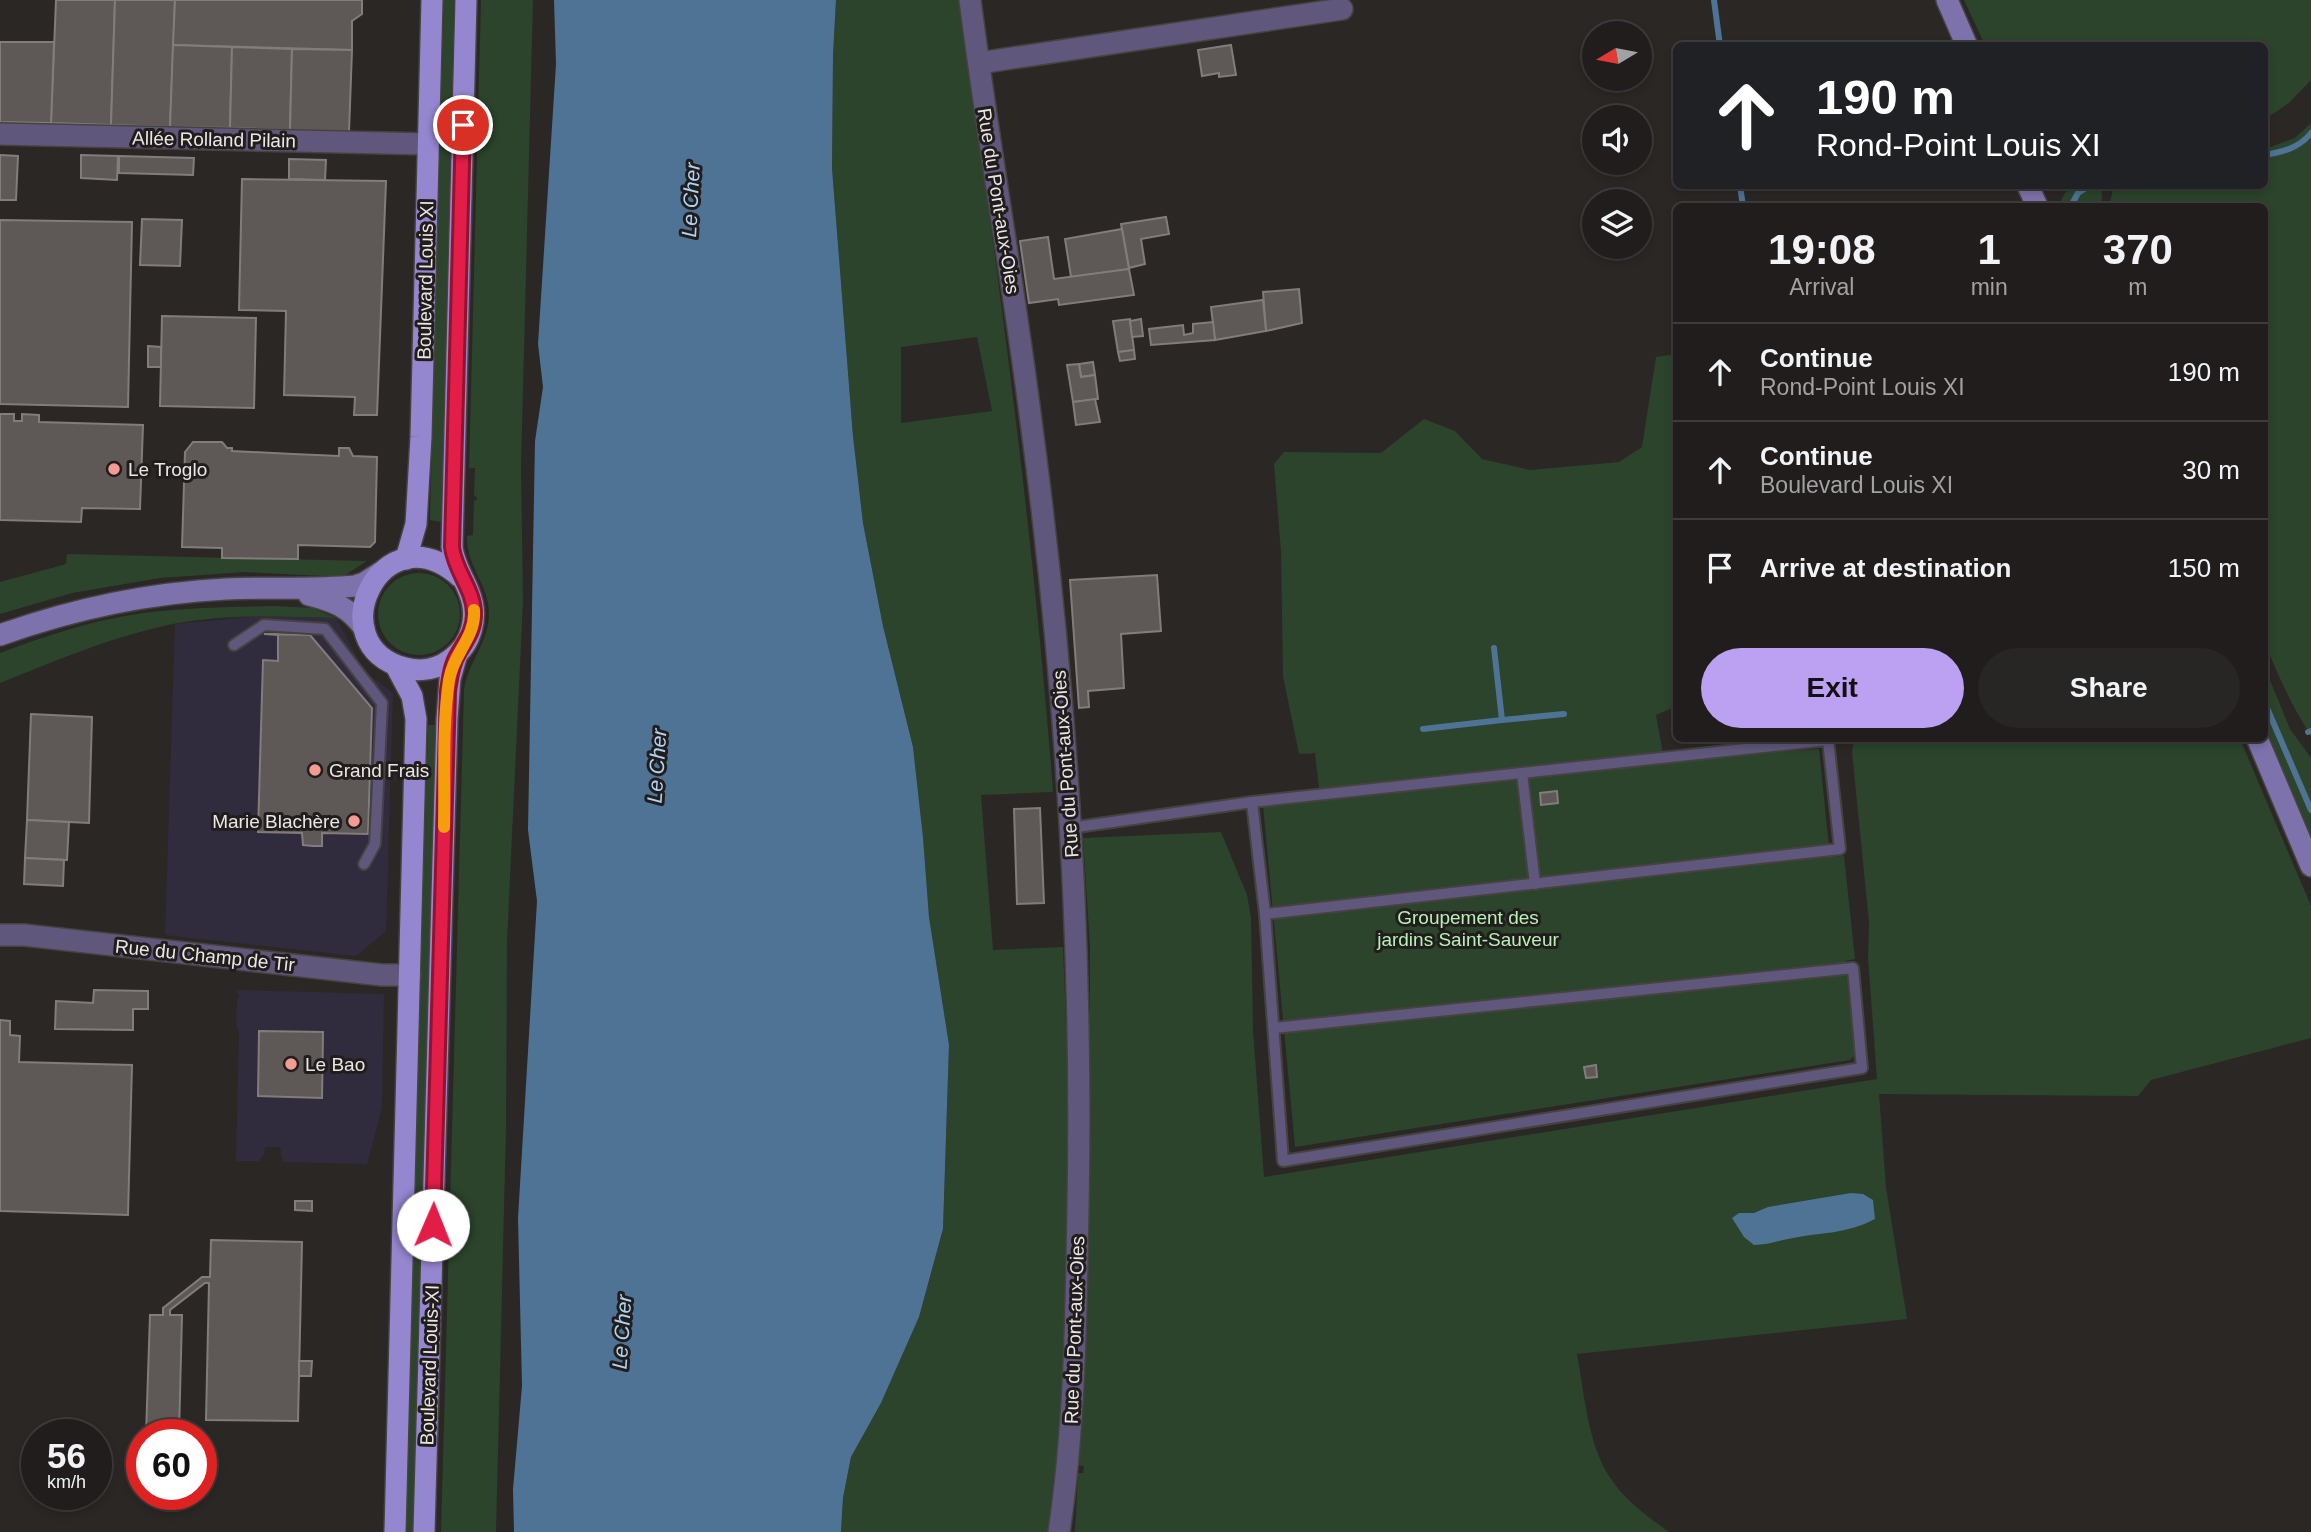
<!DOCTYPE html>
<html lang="en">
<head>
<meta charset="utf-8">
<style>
	:root { --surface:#201d1c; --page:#282625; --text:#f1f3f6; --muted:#a2a2a3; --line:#3d3b3b; --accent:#bca0f2 }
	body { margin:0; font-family:Arial,sans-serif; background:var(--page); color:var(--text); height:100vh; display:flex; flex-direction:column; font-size:26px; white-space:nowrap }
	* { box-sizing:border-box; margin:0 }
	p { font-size:23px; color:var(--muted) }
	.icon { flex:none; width:38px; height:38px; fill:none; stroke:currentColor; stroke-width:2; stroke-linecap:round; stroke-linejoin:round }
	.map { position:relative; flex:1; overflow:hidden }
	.sheet { position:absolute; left:1673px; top:203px; width:595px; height:539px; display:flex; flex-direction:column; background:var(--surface); border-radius:10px; box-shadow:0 4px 10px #0003,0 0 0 2px var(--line) }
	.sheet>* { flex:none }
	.guide { position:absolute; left:1673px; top:42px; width:595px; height:147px; border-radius:10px; box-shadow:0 4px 10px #0003,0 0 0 2px var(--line); background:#202124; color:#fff; overflow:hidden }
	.needle { width:46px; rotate:260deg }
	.buttons { position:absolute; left:1582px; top:21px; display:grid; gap:14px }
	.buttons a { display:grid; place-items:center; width:70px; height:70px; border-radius:50%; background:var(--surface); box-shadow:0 4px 10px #0003,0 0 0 2px var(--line); font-size:35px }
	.speed { position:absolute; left:21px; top:1419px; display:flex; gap:14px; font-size:35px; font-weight:700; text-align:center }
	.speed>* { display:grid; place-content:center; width:91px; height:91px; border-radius:50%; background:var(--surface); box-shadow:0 4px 10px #0003,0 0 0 2px var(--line); line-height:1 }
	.speed small { font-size:18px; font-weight:400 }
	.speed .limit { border:10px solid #d22; background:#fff; color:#111 }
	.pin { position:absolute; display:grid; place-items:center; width:60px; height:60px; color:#fff; margin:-30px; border:4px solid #fff; border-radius:50%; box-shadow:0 2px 7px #0007 }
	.me { position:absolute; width:77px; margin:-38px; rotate:1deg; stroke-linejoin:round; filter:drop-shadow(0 0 5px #0008) }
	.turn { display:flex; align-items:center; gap:24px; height:147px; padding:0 28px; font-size:32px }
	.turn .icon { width:91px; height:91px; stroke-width:2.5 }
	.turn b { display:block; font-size:49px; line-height:60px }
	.eta { display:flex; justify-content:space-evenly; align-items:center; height:119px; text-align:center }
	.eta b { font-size:42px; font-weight:600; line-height:49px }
	.primary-button { display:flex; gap:14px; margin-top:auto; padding:14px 28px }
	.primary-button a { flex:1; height:80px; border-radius:42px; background:var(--accent); color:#111; font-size:28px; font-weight:600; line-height:80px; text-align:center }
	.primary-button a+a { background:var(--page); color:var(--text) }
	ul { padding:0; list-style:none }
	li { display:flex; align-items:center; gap:21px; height:98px; padding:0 28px; border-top:2px solid var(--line) }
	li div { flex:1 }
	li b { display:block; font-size:26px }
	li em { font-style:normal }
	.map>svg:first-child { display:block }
</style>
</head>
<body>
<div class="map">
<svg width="2311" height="1532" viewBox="0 0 2311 1532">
	<rect width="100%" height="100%" fill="#2b2725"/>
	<g fill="#302c3d">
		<path d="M262,616L336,618L365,672L393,693L386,931L356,956L165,935L175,624Z"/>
		<path d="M234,990L384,994L382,1107L367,1164L283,1162L280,1147H265L264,1154L259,1161H236L239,1031L236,1024L237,1001L239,994Z"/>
	</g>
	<g fill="#2b442b" fill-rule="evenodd">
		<path d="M444,0H454L441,522L430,520Z"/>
		<path d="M481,0H533L521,467L523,601L507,941L506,1129L496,1532H441L464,691C467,663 489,643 489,614C489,584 467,569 467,536L473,535L474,500H477V497L474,496L475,468H469Z"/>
		<path d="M836,0H959C997,263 1033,526 1053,792L981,795L993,950L1063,947L1067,1047V1337L1061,1437L1050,1532H841L843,1498L851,1457L881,1403L919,1317L943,1230L949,1045L929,917L923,837L913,747L883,626L863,523L853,436L832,168L833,55ZM977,337L992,411L901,423V347Z"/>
		<path d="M1964,0H2311V80L2289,103L2265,119L2264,46L1985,45Z"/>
		<path d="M2311,123V736C2292,706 2278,676 2265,643L2264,206H2109L2114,186H2264L2265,149L2295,138Z"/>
		<path d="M2074,186H2101L2102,197L2100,206H2058L2065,193Z"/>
		<path d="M1676,354V706L1656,715L1664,760L1819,749L1830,857L1844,856L1855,959L1845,961L1855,1055L1850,1060L1295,1147L1263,805L1320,797L1315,753L1299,754L1283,676L1281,552L1274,464L1284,452L1381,453L1424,419L1455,431L1482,459L1530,470L1619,462L1642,447L1656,357Z"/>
		<path d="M67,554L367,561L342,577L245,572L160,578L72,593L0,614V582L66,564Z"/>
		<circle cx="419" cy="614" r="41"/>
		<path d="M274,606L313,608L336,618C274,616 211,613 151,629C99,642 50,663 0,683V653C48,635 99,618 151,612C192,607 233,607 274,606Z"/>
		<path d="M2265,668L2290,729L2311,758V837L2265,728Z"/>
		<path d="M428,725H435L414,1532H405Z"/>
		<path d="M1854,739H2240L2311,906V1038L2151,1080L2138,1096L1879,1094L1886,1187L1907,1319L1577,1354C1584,1392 1588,1444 1609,1476C1624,1500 1647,1516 1669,1532H1075L1078,1473H1083L1084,1466L1076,1465L1087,1301L1090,1145V946L1083,838L1221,832L1247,895L1251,918L1253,1030L1264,1177L1877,1079L1868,958L1869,922L1852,752Z"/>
	</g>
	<g fill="#4e7395">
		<path d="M554,0H836L833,55L832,168L853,436L863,523L883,626L913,747L923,837L929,917L949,1045L943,1229L919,1317L881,1403L851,1457L843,1498L841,1532H514L513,1489L522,1386L518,1218L537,901L528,830L535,441L543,387L538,344L556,64Z"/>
		<path d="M1851,1193L1863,1194L1873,1200L1875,1219C1846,1234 1824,1232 1793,1238C1780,1240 1768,1245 1754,1245L1744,1237L1732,1218L1739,1213H1754L1768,1207Z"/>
	</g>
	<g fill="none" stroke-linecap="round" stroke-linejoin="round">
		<g stroke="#4e7395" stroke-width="6">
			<path d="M1714,0L1720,46"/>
			<path d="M2264,155C2283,152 2299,148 2311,133"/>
			<path d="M1740,186L1743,206"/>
			<path d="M2071,206L2078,193L2089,186"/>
			<path d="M1494,648L1502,720L1564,714"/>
			<path d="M2264,701L2311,810"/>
			<path d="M1423,729L1502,720"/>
			<path d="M2308,732L2311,731"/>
		</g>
	</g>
	<g fill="#5e5857" stroke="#827c7b" stroke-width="2">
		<path d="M56,0H115L111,125L51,123Z"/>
		<path d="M115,0H175L170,127L111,125Z"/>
		<path d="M175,0H362V14L352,21V50L173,45Z"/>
		<path d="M0,42H54L51,123L0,122Z"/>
		<path d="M173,45L232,47L230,128L170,127Z"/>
		<path d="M1231,45L1236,75L1219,77V73L1202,76L1198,50Z"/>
		<path d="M232,47L292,49L290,130L230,128Z"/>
		<path d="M292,49L352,50L349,132L290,130Z"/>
		<path d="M0,155L18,156L16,200H0Z"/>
		<path d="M81,155L118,156L117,180L81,178Z"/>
		<path d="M119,156L194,158L193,175L119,173Z"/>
		<path d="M289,159L326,160L325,180L289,179Z"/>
		<path d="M242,179L386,181L377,415H354L355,397L284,395L286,311L239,310Z"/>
		<path d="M1166,217L1169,234L1141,239L1145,264L1129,268L1121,224Z"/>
		<path d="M142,219L182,220L180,266L140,265Z"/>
		<path d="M0,220L132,222L128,407L0,404Z"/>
		<path d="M1122,229L1129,269L1071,277L1065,239Z"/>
		<path d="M1048,237L1054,279L1129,269L1134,295L1059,305L1058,299L1029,303L1020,241Z"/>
		<path d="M1299,289L1302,323L1266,331L1263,292Z"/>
		<path d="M1263,300L1266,331L1215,340L1211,307Z"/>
		<path d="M162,316L256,318L254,408L160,406Z"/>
		<path d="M1130,319L1134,350L1118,352L1113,321Z"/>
		<path d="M1141,319L1143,336L1132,337L1130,321Z"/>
		<path d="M1213,322L1215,340L1151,345L1149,329L1183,325L1184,335L1193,333V324Z"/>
		<path d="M148,346L161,347V367H148Z"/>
		<path d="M1134,350L1135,359L1120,361L1118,352Z"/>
		<path d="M1093,362L1095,375L1081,377L1079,364Z"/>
		<path d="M1079,364L1081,377L1095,375L1098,399L1073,402L1067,365Z"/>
		<path d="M1095,399L1100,422L1076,425L1073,402Z"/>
		<path d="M0,414H14V421H22V414L39,415V422L143,425L140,509L82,508L81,522L0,520Z"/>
		<path d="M193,442H222L227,448H232V451L293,454L339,456V448H349L353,456L377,457L375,542L370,547L298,545V559L222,558V548L182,547L185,452Z"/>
		<path d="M1157,575L1161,631L1121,634L1124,688L1088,691L1089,707L1079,708L1070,580Z"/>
		<path d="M264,634L310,635L372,708L368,834L322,833V846H313L303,845L302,833L258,832L263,660L278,661V635Z"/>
		<path d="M31,714L92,717L89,823L27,820Z"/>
		<path d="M1557,791L1558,803L1541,805L1540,793Z"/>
		<path d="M1040,808L1044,903L1017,904L1014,809Z"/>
		<path d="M27,820L69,822L67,860L25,858Z"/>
		<path d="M25,858L64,860L63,886L24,884Z"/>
		<path d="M94,990L148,991V1009H133V1030L55,1029L56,1001L93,1003Z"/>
		<path d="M0,1020L10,1021V1035L20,1036L19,1062L132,1065L128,1215L0,1211Z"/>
		<path d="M259,1031L323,1032L322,1098L258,1096Z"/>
		<path d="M1596,1065L1597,1077L1586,1078L1584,1067Z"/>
		<path d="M295,1201H312V1211L295,1210Z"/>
		<path d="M211,1240L302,1242L298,1421L206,1420L209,1283H205L170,1310V1315H182L179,1435H146L150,1315H163V1308L202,1277H210Z"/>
		<path d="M299,1361H312L311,1376H299Z"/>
		<path d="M144,1494H177V1502L144,1501Z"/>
	</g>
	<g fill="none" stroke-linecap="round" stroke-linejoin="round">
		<g stroke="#464240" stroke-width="14">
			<g id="lane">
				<path d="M234,645L264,625L325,629L382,703L375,844L364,864"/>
				<path d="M1522,773L1535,884"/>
				<path d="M1252,802L1828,740L1840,849L1265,914"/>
				<path d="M1070,828L1252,802L1265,914L1283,1161L1862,1068L1853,968L1274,1028"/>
			</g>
		</g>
		<g stroke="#464240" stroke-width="24">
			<g id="street">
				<path d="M970,0C988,141 1013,280 1031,421C1066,682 1083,945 1078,1208C1076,1316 1075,1424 1059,1532"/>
				<path d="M979,63L1342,9"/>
				<path d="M0,134L428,144"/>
				<path d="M0,935H24L382,975H410"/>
			</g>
		</g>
		<g stroke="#464240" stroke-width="24">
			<g id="secondary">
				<path d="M1947,0L1967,46"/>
				<path d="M2028,186L2037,206"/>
				<path d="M309,595C333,601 349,607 364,628"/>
				<path d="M0,635C73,609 148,593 226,589C269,587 312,590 355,586L364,583L381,572"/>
				<path d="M2257,738L2311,866"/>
			</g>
		</g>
		<g stroke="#464240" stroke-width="24">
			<g id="primary">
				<path d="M406,559L416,524L421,437L432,0"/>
				<path d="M460,577C382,507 317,645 405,668C421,672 438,669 451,659C472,644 479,616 469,592C463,576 454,565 452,547L466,0"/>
				<path d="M395,1532L416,719L412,696L396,666"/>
				<path d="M424,1532L447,719L450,679L457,654"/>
			</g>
		</g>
		<use href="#lane" stroke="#5f587c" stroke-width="10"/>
		<use href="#street" stroke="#5f587c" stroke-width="21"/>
		<use href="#secondary" stroke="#7d72ab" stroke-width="21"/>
		<use href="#primary" stroke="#9586d0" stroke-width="21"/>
	</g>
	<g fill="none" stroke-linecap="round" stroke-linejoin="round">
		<g stroke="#92132f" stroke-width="18">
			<path id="route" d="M433,1225L448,691C450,679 451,665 458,654C466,640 474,631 474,614C474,589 455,572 452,547L463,125"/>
		</g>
		<use href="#route" stroke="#e11d48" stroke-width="12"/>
		<path stroke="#f59e0b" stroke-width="12" d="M444,827C445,779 442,728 449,680C453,654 476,637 474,610"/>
	</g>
	<g fill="#f59c92" stroke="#211d1c" stroke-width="2.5">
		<circle cx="114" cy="469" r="7"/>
		<circle cx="315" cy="770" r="7"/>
		<circle cx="354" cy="821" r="7"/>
		<circle cx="291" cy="1064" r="7"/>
	</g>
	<g text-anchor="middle" stroke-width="6" stroke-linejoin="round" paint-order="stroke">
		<g font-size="19" fill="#e9e6e5" stroke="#211d1c">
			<text transform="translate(214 139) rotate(1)" y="7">Allée Rolland Pilain</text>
			<text transform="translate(999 201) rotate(81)" y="7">Rue du Pont-aux-Oies</text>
			<text transform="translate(425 280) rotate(-89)" y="7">Boulevard Louis XI</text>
			<text transform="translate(1065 764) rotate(-94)" y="7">Rue du Pont-aux-Oies</text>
			<text transform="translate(205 955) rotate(6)" y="7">Rue du Champ de Tir</text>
			<text transform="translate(1074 1330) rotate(-88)" y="7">Rue du Pont-aux-Oies</text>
			<text transform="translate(429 1365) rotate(-88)" y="7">Boulevard Louis-XI</text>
		</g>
		<g font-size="19" fill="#e9e6e5" stroke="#211d1c" text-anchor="start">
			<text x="128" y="476">Le Troglo</text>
			<text x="329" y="777">Grand Frais</text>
			<text x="340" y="828" text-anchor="end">Marie Blachère</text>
			<text x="305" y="1071">Le Bao</text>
		</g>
		<g font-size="19" fill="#b6f1b6" stroke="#211d1c">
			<text x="1468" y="924">Groupement des<tspan x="1468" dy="22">jardins Saint-Sauveur</tspan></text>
		</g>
		<g font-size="21" font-style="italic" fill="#b0d3f4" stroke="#211d1c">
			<text transform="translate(691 200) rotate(-87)" y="7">Le Cher</text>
			<text transform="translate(657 766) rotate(-86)" y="7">Le Cher</text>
			<text transform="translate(622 1332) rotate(-86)" y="7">Le Cher</text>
		</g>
	</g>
</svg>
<div class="buttons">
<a><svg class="needle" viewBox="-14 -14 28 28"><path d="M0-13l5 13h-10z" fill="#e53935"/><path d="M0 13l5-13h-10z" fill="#a2a2a3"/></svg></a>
<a><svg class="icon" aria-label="sound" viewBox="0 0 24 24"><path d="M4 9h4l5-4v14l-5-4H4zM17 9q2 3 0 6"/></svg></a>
<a><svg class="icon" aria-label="layers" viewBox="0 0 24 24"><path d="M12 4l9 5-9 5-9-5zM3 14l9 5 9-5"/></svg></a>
</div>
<div class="speed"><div>56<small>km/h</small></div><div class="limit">60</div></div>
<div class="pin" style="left:463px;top:125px;background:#d93025"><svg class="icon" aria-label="arrive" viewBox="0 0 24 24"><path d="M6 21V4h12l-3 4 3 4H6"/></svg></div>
<svg class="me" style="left:433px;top:1225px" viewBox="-20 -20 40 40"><circle r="19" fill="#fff"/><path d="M0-13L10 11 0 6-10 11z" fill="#e11d48"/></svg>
<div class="guide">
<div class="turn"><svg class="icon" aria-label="ahead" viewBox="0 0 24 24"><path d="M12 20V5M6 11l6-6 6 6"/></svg><div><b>190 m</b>Rond-Point Louis XI</div></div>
</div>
<section class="sheet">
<div class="eta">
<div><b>19:08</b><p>Arrival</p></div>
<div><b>1</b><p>min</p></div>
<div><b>370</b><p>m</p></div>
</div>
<ul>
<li><svg class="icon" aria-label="ahead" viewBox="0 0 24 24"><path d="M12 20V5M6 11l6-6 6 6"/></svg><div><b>Continue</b><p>Rond-Point Louis XI</p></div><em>190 m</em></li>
<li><svg class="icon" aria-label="ahead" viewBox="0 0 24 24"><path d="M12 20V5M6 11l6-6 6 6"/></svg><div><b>Continue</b><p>Boulevard Louis XI</p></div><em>30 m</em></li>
<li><svg class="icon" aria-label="arrive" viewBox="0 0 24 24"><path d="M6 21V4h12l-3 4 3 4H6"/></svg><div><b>Arrive at destination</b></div><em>150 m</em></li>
</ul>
<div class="primary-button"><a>Exit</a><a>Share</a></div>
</section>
</div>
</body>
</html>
